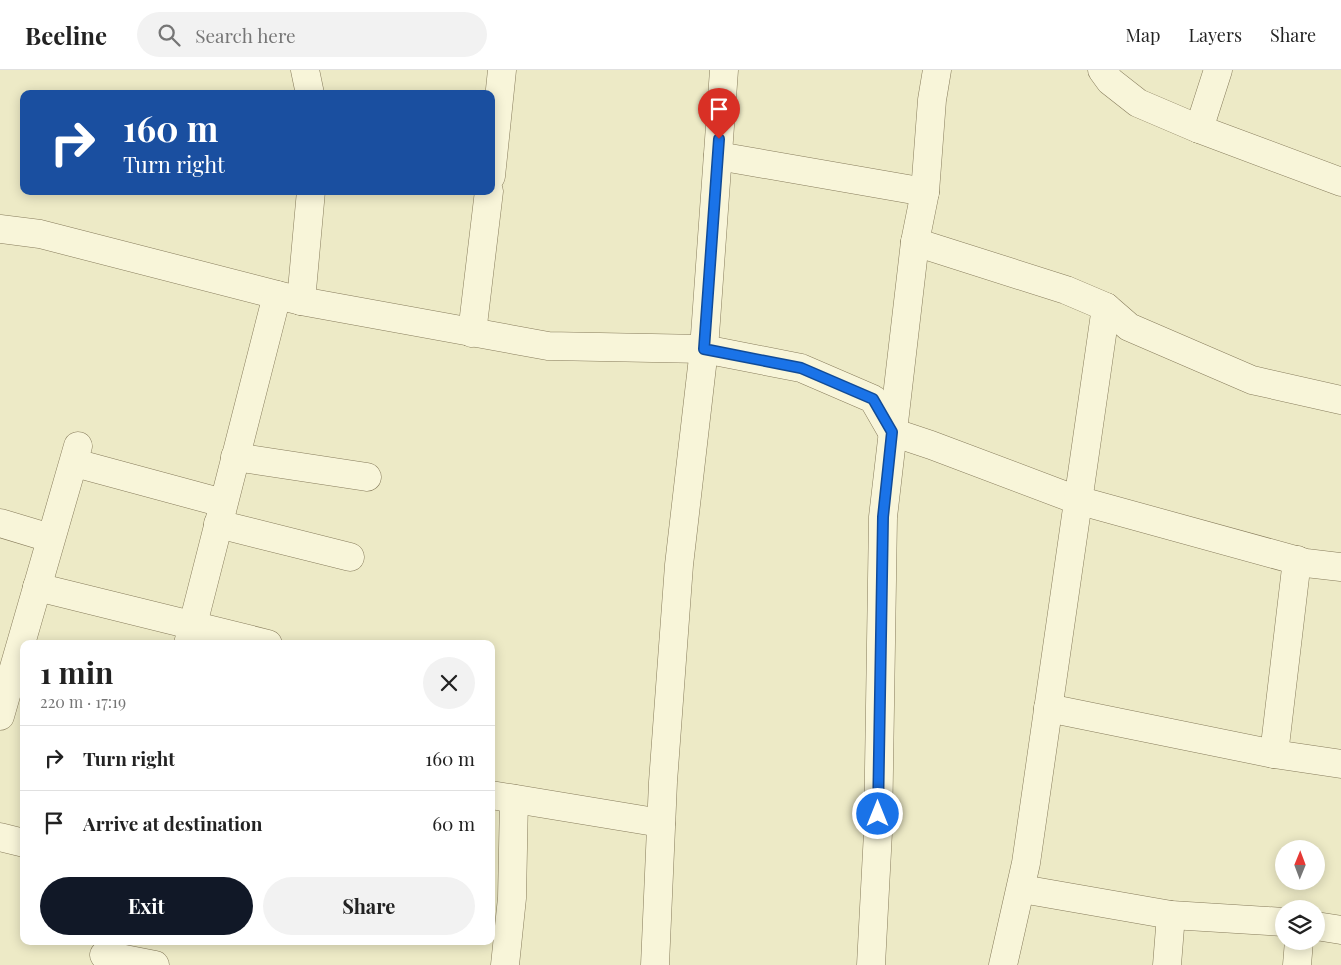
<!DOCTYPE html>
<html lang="en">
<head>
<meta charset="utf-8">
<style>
	:root { --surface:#fff; --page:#f2f2f2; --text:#222; --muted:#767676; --line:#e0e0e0; --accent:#111827 }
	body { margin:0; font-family:"Playfair Display",serif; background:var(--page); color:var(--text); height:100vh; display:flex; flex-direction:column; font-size:19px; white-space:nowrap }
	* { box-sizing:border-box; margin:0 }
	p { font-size:16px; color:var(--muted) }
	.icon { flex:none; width:28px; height:28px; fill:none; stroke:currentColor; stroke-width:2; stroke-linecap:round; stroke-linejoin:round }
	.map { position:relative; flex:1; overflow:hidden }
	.sheet { position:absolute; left:20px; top:570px; width:475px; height:305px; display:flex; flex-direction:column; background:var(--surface); border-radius:10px; box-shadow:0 2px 12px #0003 }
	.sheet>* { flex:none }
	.hud { position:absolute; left:20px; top:20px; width:475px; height:105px; border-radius:10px; box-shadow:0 2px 12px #0003; background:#1a4fa0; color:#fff; overflow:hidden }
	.needle { width:32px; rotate:1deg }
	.fabs { position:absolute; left:1275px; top:770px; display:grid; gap:10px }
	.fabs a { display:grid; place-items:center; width:50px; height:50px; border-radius:50%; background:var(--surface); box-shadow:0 2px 12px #0003; font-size:25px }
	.pin { position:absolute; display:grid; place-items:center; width:42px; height:42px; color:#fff; margin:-51px -21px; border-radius:50% 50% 50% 0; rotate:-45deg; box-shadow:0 0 5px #0007 }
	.pin .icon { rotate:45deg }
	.me { position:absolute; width:55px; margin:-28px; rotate:0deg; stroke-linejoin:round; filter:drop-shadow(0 0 4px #0008) }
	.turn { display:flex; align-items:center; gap:18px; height:105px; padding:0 20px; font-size:22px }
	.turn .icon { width:65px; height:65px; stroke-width:2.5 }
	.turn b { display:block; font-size:35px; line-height:42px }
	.round { display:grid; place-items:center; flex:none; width:52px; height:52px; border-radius:26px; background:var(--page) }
	.overview { display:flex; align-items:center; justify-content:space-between; height:85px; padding:0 20px }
	h1 { font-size:30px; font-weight:700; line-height:38px }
	.cta { display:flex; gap:10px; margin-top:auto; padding:10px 20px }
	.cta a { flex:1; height:58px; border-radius:30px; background:var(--accent); color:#fff; font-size:20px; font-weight:700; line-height:58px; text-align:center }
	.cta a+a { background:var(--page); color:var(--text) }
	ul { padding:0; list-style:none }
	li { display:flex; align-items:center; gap:15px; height:65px; padding:0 20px; border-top:1px solid var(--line) }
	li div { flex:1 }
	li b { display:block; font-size:19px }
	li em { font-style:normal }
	header { display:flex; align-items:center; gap:30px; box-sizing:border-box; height:70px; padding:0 25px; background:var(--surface); border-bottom:1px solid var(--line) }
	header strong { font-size:24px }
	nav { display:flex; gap:28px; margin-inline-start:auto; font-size:18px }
	.search { width:350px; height:45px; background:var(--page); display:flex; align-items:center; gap:12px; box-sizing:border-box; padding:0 18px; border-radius:28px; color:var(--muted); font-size:19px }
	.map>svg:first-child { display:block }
</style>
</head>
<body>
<header>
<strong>Beeline</strong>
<div class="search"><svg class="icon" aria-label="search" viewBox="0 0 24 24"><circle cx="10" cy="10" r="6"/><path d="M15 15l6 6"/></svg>Search here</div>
<nav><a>Map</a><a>Layers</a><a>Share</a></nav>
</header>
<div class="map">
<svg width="1341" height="895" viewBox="0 0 1341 895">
	<rect width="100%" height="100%" fill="#edeac6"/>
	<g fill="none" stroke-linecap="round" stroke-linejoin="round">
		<g stroke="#877c5c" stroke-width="29">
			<g id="minor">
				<path d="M305,0L310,24"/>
				<path d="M1102,0L1110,11L1138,33L1199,59L1341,112"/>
				<path d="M1199,59L1218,0"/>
				<path d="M718,86L925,122"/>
				<path d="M491,106L502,0"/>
				<path d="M0,159L40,164L301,231L548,276L704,279L801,298L873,329L892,362L931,375L1077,430L1306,493L1341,497"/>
				<path d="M915,172L1066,220L1106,237L1129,257L1252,310L1341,330"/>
				<path d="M301,231L311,121"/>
				<path d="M472,263L489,121"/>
				<path d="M235,387L367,407"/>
				<path d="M75,393L223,433"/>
				<path d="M0,453L50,468"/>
				<path d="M218,454L350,487"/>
				<path d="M37,517L268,574"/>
				<path d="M188,574L277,225"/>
				<path d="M1048,638L1274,684L1341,694"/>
				<path d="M0,646L78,376"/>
				<path d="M1274,684L1297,490"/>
				<path d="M491,725L661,753"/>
				<path d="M0,767L24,773"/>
				<path d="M1022,819L1171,845L1284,852"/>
				<path d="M1316,856L1341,860"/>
				<path d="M104,885L155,895"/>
				<path d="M505,895L512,828L514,729"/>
				<path d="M655,895L663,712L679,495L704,279L724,0"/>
				<path d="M871,895L878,762L883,447L915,172L925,122L932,30L937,0"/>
				<path d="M1003,895L1026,793L1106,237"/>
				<path d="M1167,895L1171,845"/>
				<path d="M1297,895L1299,871"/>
			</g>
		</g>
		<use href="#minor" stroke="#f8f5d9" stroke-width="28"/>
	</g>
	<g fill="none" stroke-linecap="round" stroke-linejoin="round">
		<g stroke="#114b97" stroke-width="12">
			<path id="route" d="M719,69L704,279L801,298L873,329L892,362L883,447L878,744"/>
		</g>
		<use href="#route" stroke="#1a73e8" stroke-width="9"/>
	</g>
</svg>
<div class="fabs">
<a><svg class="needle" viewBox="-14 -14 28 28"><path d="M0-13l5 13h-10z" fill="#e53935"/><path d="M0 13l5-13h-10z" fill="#767676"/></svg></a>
<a><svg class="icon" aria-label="layers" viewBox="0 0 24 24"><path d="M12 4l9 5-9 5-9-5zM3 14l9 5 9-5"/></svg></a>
</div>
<div class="pin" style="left:719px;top:69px;background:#d93025"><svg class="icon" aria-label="arrive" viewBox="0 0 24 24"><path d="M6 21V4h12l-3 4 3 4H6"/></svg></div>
<svg class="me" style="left:878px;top:744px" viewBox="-20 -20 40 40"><circle r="17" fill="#1a73e8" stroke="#fff" stroke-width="3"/><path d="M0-11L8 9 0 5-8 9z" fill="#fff"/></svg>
<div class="hud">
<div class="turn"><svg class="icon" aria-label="right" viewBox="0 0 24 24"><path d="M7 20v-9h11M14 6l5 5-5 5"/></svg><div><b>160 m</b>Turn right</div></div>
</div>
<section class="sheet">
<div class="overview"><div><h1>1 min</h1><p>220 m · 17:19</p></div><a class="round"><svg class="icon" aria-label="close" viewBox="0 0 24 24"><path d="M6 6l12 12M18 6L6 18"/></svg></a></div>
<ul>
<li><svg class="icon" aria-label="right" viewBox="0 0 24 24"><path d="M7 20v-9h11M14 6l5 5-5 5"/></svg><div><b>Turn right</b></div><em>160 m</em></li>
<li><svg class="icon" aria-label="arrive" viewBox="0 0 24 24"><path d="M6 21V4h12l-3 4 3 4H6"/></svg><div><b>Arrive at destination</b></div><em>60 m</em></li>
</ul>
<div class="cta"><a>Exit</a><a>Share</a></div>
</section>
</div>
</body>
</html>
